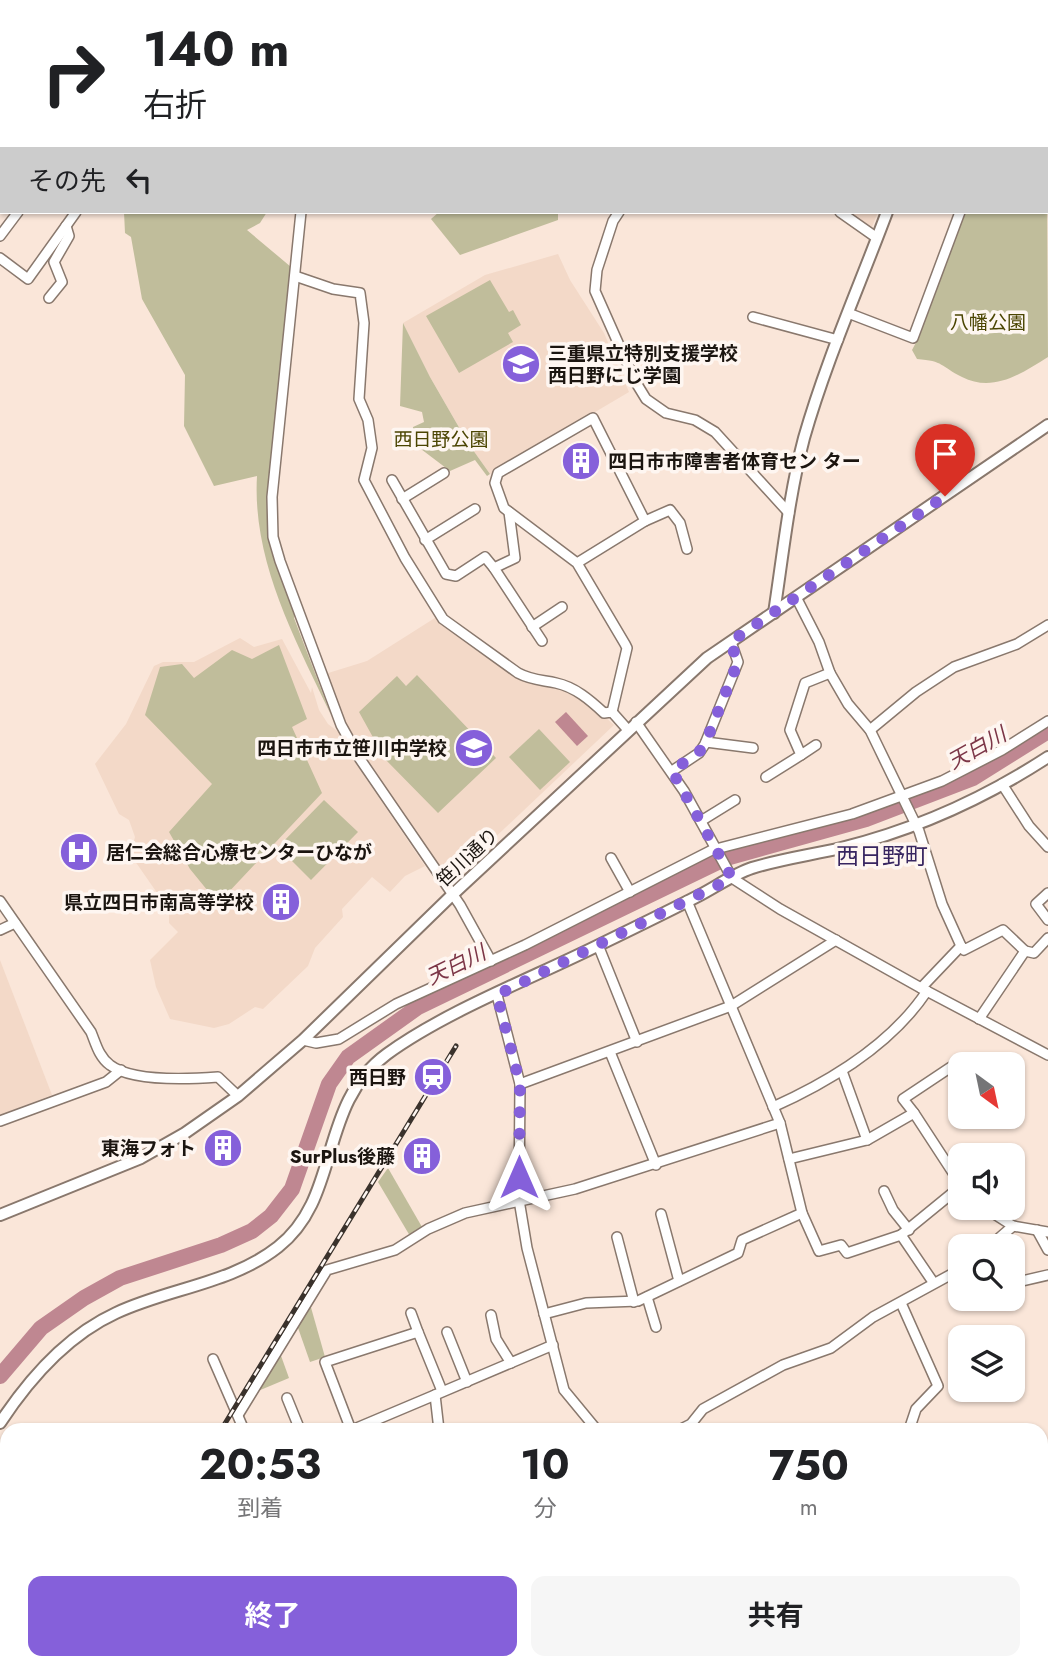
<!DOCTYPE html>
<html lang="ja">
<head>
<meta charset="utf-8">
<style>
	:root { --surface:#fff; --page:#f6f6f6; --text:#202124; --muted:#757577; --accent:#8560da }
	body { margin:0; font-family:Jost,"Noto Sans JP",sans-serif; background:var(--page); color:var(--text); height:100vh; display:flex; flex-direction:column; font-size:26px; white-space:nowrap }
	* { box-sizing:border-box; margin:0 }
	p { font-size:23px; color:var(--muted) }
	.icon { flex:none; width:38px; height:38px; fill:none; stroke:currentColor; stroke-width:2; stroke-linecap:round; stroke-linejoin:round }
	.map { position:relative; flex:1; overflow:hidden }
	.details { position:absolute; left:0px; top:1423px; width:1048px; height:247px; display:flex; flex-direction:column; background:var(--surface); border-radius:21px 21px 0 0; box-shadow:0 2px 5px #0004 }
	.details>* { flex:none }
	.top-card { position:absolute; left:0px; top:0px; width:1048px; height:214px; box-shadow:0 2px 5px #0004; background:#fff; color:var(--text); overflow:hidden }
	.needle { width:46px; rotate:147deg }
	.fabs { position:absolute; left:948px; top:1052px; display:grid; gap:14px }
	.fabs a { display:grid; place-items:center; width:77px; height:77px; border-radius:14px; background:var(--surface); box-shadow:0 2px 5px #0004; font-size:35px }
	.pin { position:absolute; display:grid; place-items:center; width:60px; height:60px; color:#fff; margin:-72px -30px; border-radius:50% 50% 50% 0; rotate:-45deg; box-shadow:0 0 7px #0007 }
	.pin .icon { rotate:45deg }
	.me { position:absolute; width:77px; margin:-38px; rotate:0deg; stroke-linejoin:round; filter:drop-shadow(0 0 5px #0008) }
	.turn { display:flex; align-items:center; gap:24px; height:147px; padding:0 28px; font-size:32px }
	.turn .icon { width:91px; height:91px; stroke-width:2.5 }
	.turn b { display:block; font-size:49px; line-height:60px }
	.then { display:flex; align-items:center; height:66px; padding:0 28px; background:#0003; gap:14px; font-size:26px }
	.eta { display:flex; justify-content:space-evenly; align-items:center; height:119px; text-align:center }
	.eta b { font-size:42px; font-weight:700; line-height:49px }
	.button { display:flex; gap:14px; margin-top:auto; padding:14px 28px }
	.button a { flex:1; height:80px; border-radius:14px; background:var(--accent); color:#fff; font-size:28px; font-weight:700; line-height:80px; text-align:center }
	.button a+a { background:var(--page); color:var(--text) }
	.map>svg:first-child { display:block }
</style>
</head>
<body>
<div class="map">
<svg width="1048" height="1669" viewBox="0 0 1048 1669">
	<rect width="100%" height="100%" fill="#fae6d9"/>
	<g fill="#f3d9c8">
		<path d="M837,0H945L836,2Z"/>
		<path d="M849,212H878L872,227Z"/>
		<path d="M558,254L570,280L604,333L629,392L490,474L468,443L430,377L403,323L485,275Z"/>
		<path d="M438,616L530,682L555,686L584,698L614,725L448,882L353,741L325,674L367,661Z"/>
		<path d="M240,638L254,647L282,639L311,693L312,687L319,710L328,724L344,736L365,777L425,866L405,876L390,892L372,877L342,909L343,917L315,948L308,966L263,1009L255,1007L229,1024L214,1028L170,1019L156,987L150,960L178,932L169,923V910L130,854L135,837L129,820L119,814L95,764L126,724L154,666L163,662H194Z"/>
		<path d="M0,960L52,1095L0,1115Z"/>
		<path d="M132,1663H232L234,1669H135Z"/>
	</g>
	<g fill="#c0bd9b">
		<path d="M53,0H264L59,2Z"/>
		<path d="M415,0H536L537,2H415Z"/>
		<path d="M1047,172L1048,357C1021,374 993,393 962,377C940,366 944,361 917,359L912,350L920,335L965,212H1046Z"/>
		<path d="M124,212H267L260,223L247,230L291,267L268,502L269,536L296,613L294,618L331,715C295,639 252,561 257,476L214,486L184,426L185,375L142,299L131,237L125,233Z"/>
		<path d="M439,212H558V220L460,255L431,219Z"/>
		<path d="M490,280L509,312L513,310L521,325L508,333L513,342L459,373L426,316Z"/>
		<path d="M403,323L430,377L468,443L490,474L487,476L475,460L450,471L413,443V427L424,422L422,412L400,406Z"/>
		<path d="M279,645L307,719L292,727L322,793L225,896H212L190,869L169,832L212,784L145,715L160,667L182,664L194,678L232,650L252,659Z"/>
		<path d="M417,675L496,758L438,813L385,759L359,712L397,676L406,686Z"/>
		<path d="M539,729L570,762L540,790L509,757Z"/>
		<path d="M324,800L358,832L311,880L278,847Z"/>
		<path d="M388,1168L422,1227L410,1236L378,1182Z"/>
		<path d="M310,1304L325,1357L310,1362L297,1325Z"/>
		<path d="M280,1353L289,1378L258,1391Z"/>
	</g>
	<path fill="#bf8791" d="M566,712L588,736L577,746L555,722Z"/>
	<g fill="none" stroke-linecap="round" stroke-linejoin="round">
		<path stroke="#bf8791" stroke-width="16" d="M0,1376L41,1328L84,1298L120,1278L221,1245L252,1231L271,1216L292,1189L329,1084L348,1057L418,1007L726,858L866,819L973,778L1048,731"/>
		<g stroke="#89786d" stroke-width="12">
			<g id="minor">
				<path d="M719,0L721,2"/>
				<path d="M321,2V0"/>
				<path d="M579,2V0"/>
				<path d="M1022,2V0"/>
				<path d="M0,156L2,153"/>
				<path d="M1046,168L1048,169"/>
				<path d="M301,212L272,497L273,537L280,561L341,725L360,759L460,905L491,961"/>
				<path d="M619,212L613,221L597,270L595,291L635,381L646,399L666,413L695,420L715,432L789,513"/>
				<path d="M840,212L877,238"/>
				<path d="M0,236L18,212"/>
				<path d="M0,258L28,279L76,212"/>
				<path d="M295,276L333,289L360,293L364,323L359,399L368,420L372,448L364,480L405,558L443,619L518,673C531,680 542,680 556,683C575,687 590,700 604,713L612,712L628,730"/>
				<path d="M49,298L62,282L54,262L69,236L66,226"/>
				<path d="M848,313L913,338L960,212"/>
				<path d="M753,317L838,340"/>
				<path d="M392,480L446,574L456,576L485,557L494,568"/>
				<path d="M402,499L444,473"/>
				<path d="M509,512L515,558L494,568L542,641"/>
				<path d="M645,521L670,510L680,523L687,549"/>
				<path d="M425,540L475,509"/>
				<path d="M577,563L645,521L593,418L498,473L495,483L504,508L577,563L625,644L627,648L612,712"/>
				<path d="M796,597L819,642L830,673L848,704L870,730L919,831L942,904L961,946"/>
				<path d="M532,627L562,607"/>
				<path d="M636,722L684,791L732,878L780,909L921,988L1048,1055"/>
				<path d="M870,730L916,692L954,667L1017,644L1048,625"/>
				<path d="M706,742L753,748"/>
				<path d="M801,755L816,745"/>
				<path d="M672,771L699,753L705,744L738,662L731,642"/>
				<path d="M766,777L801,755L790,730L805,683L830,673"/>
				<path d="M1002,784L1029,826L1048,847"/>
				<path d="M701,821L735,800"/>
				<path d="M611,858L630,892"/>
				<path d="M1048,893L1036,904L1048,920"/>
				<path d="M0,901L91,1032C96,1044 99,1057 110,1065C132,1082 191,1079 218,1077L238,1096"/>
				<path d="M687,901L780,1123L802,1213L819,1251L841,1245L847,1253L901,1235L933,1282"/>
				<path d="M0,930L15,923"/>
				<path d="M598,945L637,1042"/>
				<path d="M921,988L961,946L964,950L1003,930L1025,951"/>
				<path d="M497,995L520,1084L519,1200L527,1248L564,1390L597,1430"/>
				<path d="M979,1019L1025,951L1034,953L1048,938"/>
				<path d="M303,1040L316,1043L339,1039L396,1004L525,945L712,850L852,814L942,781L1002,750L1048,721"/>
				<path d="M610,1052L656,1165"/>
				<path d="M842,1071L867,1140"/>
				<path d="M520,1084L731,1006L836,940"/>
				<path d="M773,1107C831,1081 891,1045 927,991"/>
				<path d="M914,1113L903,1099L951,1067"/>
				<path d="M0,1121L106,1082L121,1070"/>
				<path d="M789,1159L867,1140L914,1113L961,1185"/>
				<path d="M884,1191L893,1210L909,1230"/>
				<path d="M985,1208L1013,1226L1048,1232"/>
				<path d="M661,1214L679,1281"/>
				<path d="M1037,1230L1048,1250"/>
				<path d="M901,1235L961,1186"/>
				<path d="M617,1237L634,1302"/>
				<path d="M990,1246L1013,1226"/>
				<path d="M953,1275L961,1286"/>
				<path d="M1013,1283L1048,1275"/>
				<path d="M647,1297L656,1327"/>
				<path d="M901,1303L938,1386L916,1409L909,1430"/>
				<path d="M411,1313L418,1332"/>
				<path d="M544,1314L586,1303L638,1301L738,1253L742,1240L802,1213"/>
				<path d="M491,1315L496,1339L511,1363"/>
				<path d="M447,1332L467,1382"/>
				<path d="M213,1359L244,1430"/>
				<path d="M287,1398L300,1430"/>
				<path d="M238,1415L327,1270L395,1250L428,1229L465,1213L575,1189L780,1123"/>
				<path d="M351,1430L325,1362L418,1332L442,1391"/>
				<path d="M352,1430L435,1395"/>
				<path d="M439,1430L435,1395L553,1345"/>
				<path d="M679,1430L691,1424L703,1409L783,1365L831,1348L873,1317L961,1269"/>
				<path d="M0,1632L7,1649"/>
				<path d="M16,1662L18,1669"/>
				<path d="M340,1662L342,1669"/>
				<path d="M446,1662L450,1669"/>
				<path d="M533,1662L537,1669"/>
				<path d="M919,1662L920,1669"/>
				<path d="M353,1669L369,1662"/>
				<path d="M758,1669L768,1662"/>
			</g>
		</g>
		<g stroke="#89786d" stroke-width="14">
			<g id="tertiary">
				<path d="M954,2L955,0"/>
				<path d="M774,613C783,554 789,495 804,438C826,361 859,287 887,212"/>
				<path d="M0,1215L141,1158L185,1133L238,1096L303,1040L452,895L707,658L1048,425"/>
				<path d="M0,1423C29,1379 68,1335 116,1313C169,1288 231,1284 278,1247C342,1197 317,1105 387,1054C446,1011 535,977 601,944C634,928 667,912 700,895C717,886 734,874 752,868C781,859 811,855 841,848C914,830 985,798 1048,757"/>
				<path d="M123,1662L125,1669"/>
			</g>
		</g>
		<use href="#minor" stroke="#fff" stroke-width="9"/>
		<use href="#tertiary" stroke="#fff" stroke-width="10"/>
		<g stroke="#3a322c" stroke-width="5">
			<g id="rail">
				<path d="M221,1430L456,1046"/>
				<path d="M74,1669L78,1662"/>
			</g>
		</g>
		<use href="#rail" stroke="#fef6f1" stroke-width="2.5" stroke-dasharray="8" stroke-linecap="butt"/>
	</g>
	<g fill="none" stroke-linecap="round" stroke-linejoin="round">
		<path stroke="#8560da" stroke-width="12" stroke-dasharray="0 21.6" d="M519,1177L520,1084L497,995L732,878L672,771L699,752L705,744L738,662L730,642L945,496"/>
	</g>
	<defs>
		<g id="school-disc" transform="scale(2.0125)"><circle r="9.5" fill="#8560da" stroke="#fef6f1"/><path d="M0-5L7-2L0 1L-7-2ZM-4 1L0 2.5L4 1V4Q0 6-4 4Z" fill="#fff"/></g>
		<g id="building-disc" transform="scale(2.0125)"><circle r="9.5" fill="#8560da" stroke="#fef6f1"/><path d="M-4-6H4V6H1V3H-1V6H-4ZM-2.5-4.3h1.7v1.8h-1.7ZM.8-4.3h1.7v1.8H.8ZM-2.5-1h1.7V.8h-1.7ZM.8-1h1.7V.8H.8Z" fill="#fff"/></g>
		<g id="hospital-disc" transform="scale(2.0125)"><circle r="9.5" fill="#8560da" stroke="#fef6f1"/><path d="M-5-5h3v3.5h4V-5h3V5h-3V1.5h-4V5h-3Z" fill="#fff"/></g>
		<g id="station-disc" transform="scale(2.0125)"><circle r="9.5" fill="#8560da" stroke="#fef6f1"/><path d="M-3-6H3Q5-6 5-4V2Q5 4 3 4L4.5 6H3L1.5 4h-3L-3 6H-4.5L-3 4Q-5 4-5 2V-4Q-5-6-3-6ZM-3.5-4v3h7v-3ZM-3.5 1v1.5H-2V1ZM2 1v1.5H3.5V1Z" fill="#fff"/></g>
	</defs>
	<g fill-rule="evenodd">
		<use href="#school-disc" x="521" y="364"/>
		<use href="#building-disc" x="581" y="461"/>
		<use href="#school-disc" x="474" y="748"/>
		<use href="#hospital-disc" x="79" y="852"/>
		<use href="#building-disc" x="281" y="902"/>
		<use href="#station-disc" x="433" y="1077"/>
		<use href="#building-disc" x="223" y="1148"/>
		<use href="#building-disc" x="422" y="1156"/>
	</g>
	<g text-anchor="middle" stroke-width="7" stroke-linejoin="round" paint-order="stroke">
		<g font-size="19" fill="#4b4502" stroke="#fef6f1">
			<text x="988" y="329">八幡公園</text>
			<text x="441" y="446">西日野公園</text>
		</g>
		<g font-size="19" font-weight="bold" fill="#1b1510" stroke="#fef6f1" text-anchor="end">
			<text x="548" y="360" text-anchor="start">三重県立特別支援学校<tspan x="548" dy="22">西日野にじ学園</tspan></text>
			<text x="608" y="468" text-anchor="start">四日市市障害者体育セン ター</text>
			<text x="447" y="755">四日市市立笹川中学校</text>
			<text x="106" y="859" text-anchor="start">居仁会総合心療センターひなが</text>
			<text x="254" y="909">県立四日市南高等学校</text>
			<text x="406" y="1084">西日野</text>
			<text x="196" y="1155">東海フォト</text>
			<text x="395" y="1163">SurPlus後藤</text>
		</g>
		<g font-size="19" fill="#1b1510" stroke="#fef6f1">
			<text transform="translate(467 857) rotate(-43)" y="7">笹川通り</text>
		</g>
		<g font-size="21" font-style="italic" fill="#7c3647" stroke="#fef6f1">
			<text transform="translate(977 748) rotate(-29)" y="7">天白川</text>
			<text transform="translate(456 965) rotate(-26)" y="7">天白川</text>
		</g>
		<g font-size="23" fill="#372560" stroke="#fef6f1">
			<text x="882" y="864">西日野町</text>
		</g>
	</g>
</svg>
<div class="fabs">
<a><svg class="needle" viewBox="-14 -14 28 28"><path d="M0-13l5 13h-10z" fill="#e53935"/><path d="M0 13l5-13h-10z" fill="#757577"/></svg></a>
<a><svg class="icon" aria-label="sound" viewBox="0 0 24 24"><path d="M4 9h4l5-4v14l-5-4H4zM17 9q2 3 0 6"/></svg></a>
<a><svg class="icon" aria-label="search" viewBox="0 0 24 24"><circle cx="10" cy="10" r="6"/><path d="M15 15l6 6"/></svg></a>
<a><svg class="icon" aria-label="layers" viewBox="0 0 24 24"><path d="M12 4l9 5-9 5-9-5zM3 14l9 5 9-5"/></svg></a>
</div>
<div class="pin" style="left:945px;top:496px;background:#d93025"><svg class="icon" aria-label="arrive" viewBox="0 0 24 24"><path d="M6 21V4h12l-3 4 3 4H6"/></svg></div>
<svg class="me" style="left:519px;top:1177px" viewBox="-20 -20 40 40"><path d="M0-17L14 15 0 8-14 15z" fill="#8560da" stroke="#fff" stroke-width="4"/></svg>
<div class="top-card">
<div class="turn"><svg class="icon" aria-label="right" viewBox="0 0 24 24"><path d="M7 20v-9h11M14 6l5 5-5 5"/></svg><div><b>140 m</b>右折</div></div>
<div class="then">その先<svg class="icon" aria-label="left" viewBox="0 0 24 24"><path d="M17 20v-9H6M10 6l-5 5 5 5"/></svg></div>
</div>
<section class="details">
<div class="eta">
<div><b>20:53</b><p>到着</p></div>
<div><b>10</b><p>分</p></div>
<div><b>750</b><p>m</p></div>
</div>
<div class="button"><a>終了</a><a>共有</a></div>
</section>
</div>
</body>
</html>
